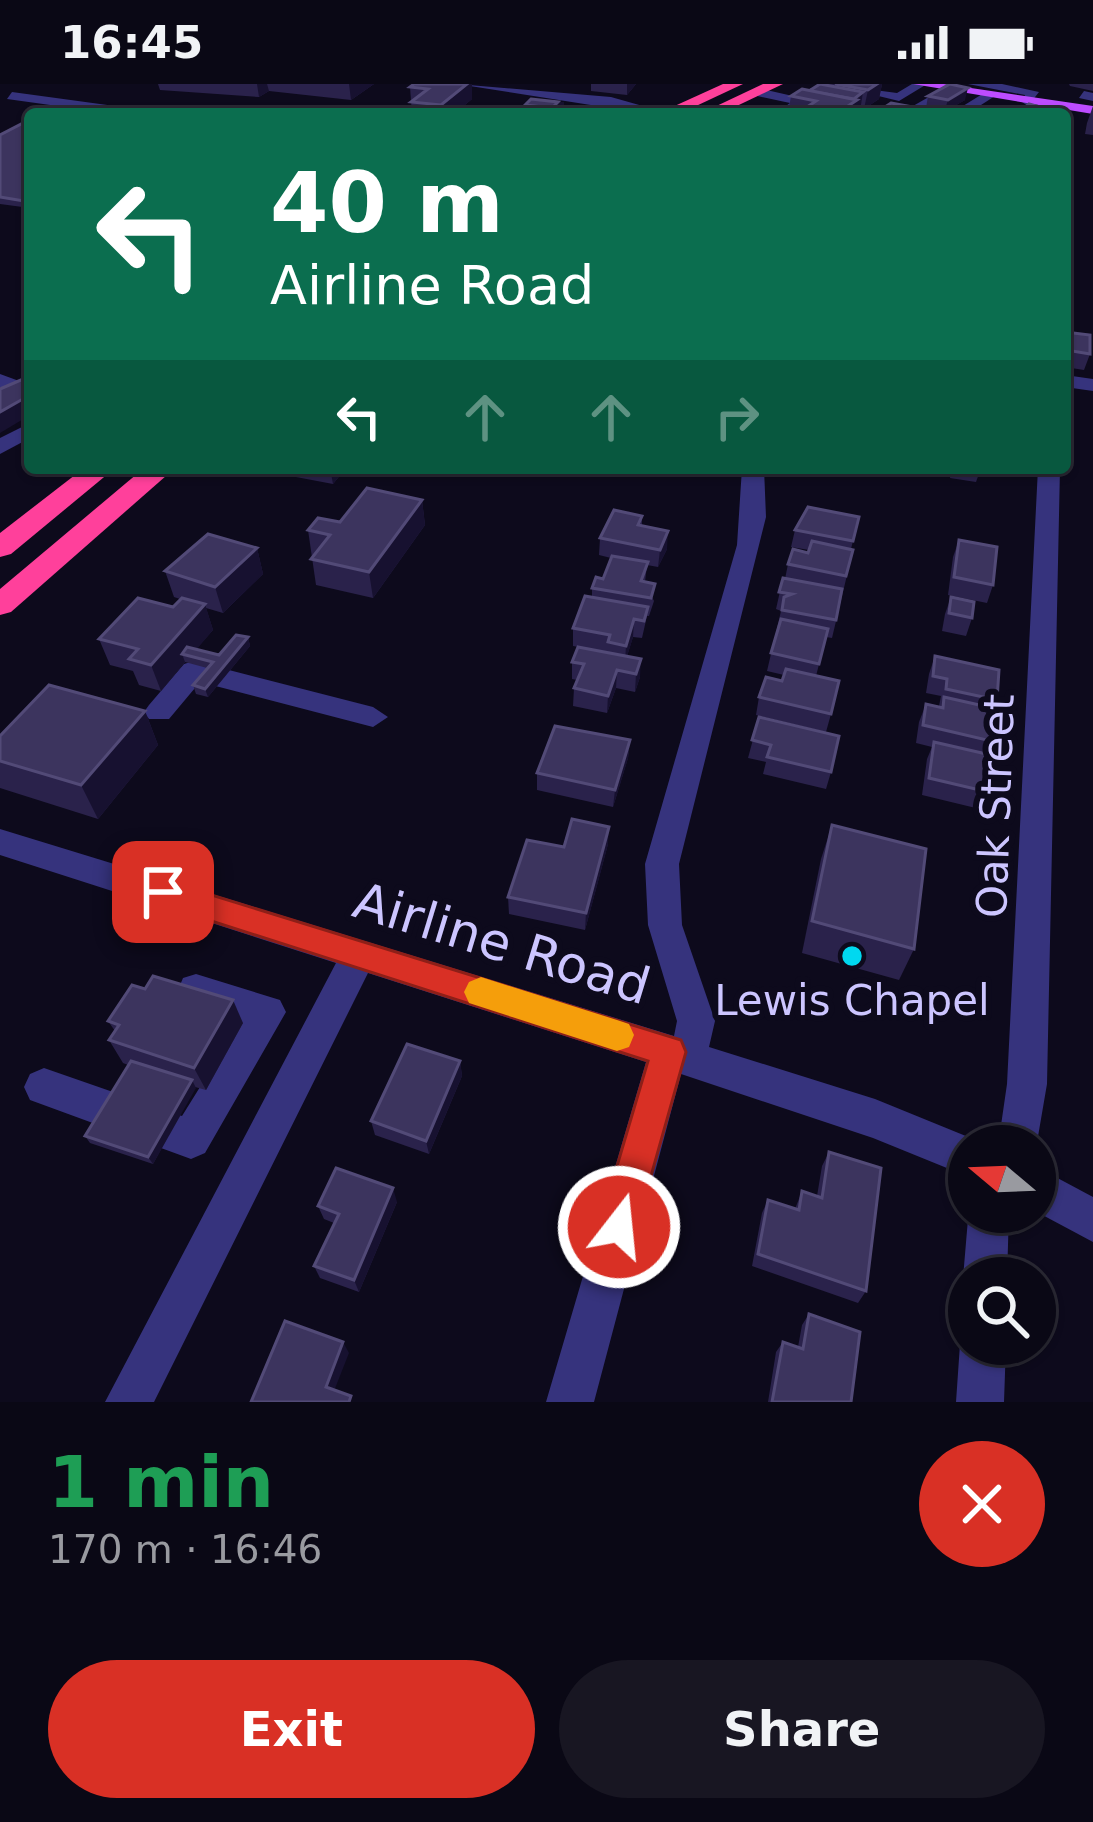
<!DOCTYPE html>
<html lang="en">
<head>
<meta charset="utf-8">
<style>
	:root { --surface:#0a0815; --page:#181622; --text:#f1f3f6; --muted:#999aa0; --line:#2a2934; --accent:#d93025 }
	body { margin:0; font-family:"DejaVu Sans",sans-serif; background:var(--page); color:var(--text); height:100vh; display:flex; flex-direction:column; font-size:45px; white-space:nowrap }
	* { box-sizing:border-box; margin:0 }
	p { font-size:39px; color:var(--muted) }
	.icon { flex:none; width:66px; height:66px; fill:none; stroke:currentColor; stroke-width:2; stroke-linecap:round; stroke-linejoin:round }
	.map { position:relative; height:1318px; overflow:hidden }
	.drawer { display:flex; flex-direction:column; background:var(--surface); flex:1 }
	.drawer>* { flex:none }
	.guide { position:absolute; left:24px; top:24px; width:1047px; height:366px; border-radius:12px; box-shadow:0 3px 9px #0004,0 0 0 3px var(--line); background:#0b6e4f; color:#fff; overflow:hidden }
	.needle { width:78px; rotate:289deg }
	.fabs { position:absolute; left:948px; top:1041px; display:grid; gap:24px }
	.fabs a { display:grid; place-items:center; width:108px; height:108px; border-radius:50%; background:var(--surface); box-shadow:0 3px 9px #0004,0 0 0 3px var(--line); font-size:60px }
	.pin { position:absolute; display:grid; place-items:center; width:102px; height:102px; color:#fff; margin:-51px; border-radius:24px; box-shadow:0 6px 18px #0006 }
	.me { position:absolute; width:132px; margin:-66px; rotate:16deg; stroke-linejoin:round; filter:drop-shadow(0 0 9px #0008) }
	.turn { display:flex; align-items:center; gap:42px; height:252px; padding:0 48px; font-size:54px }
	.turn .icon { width:156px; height:156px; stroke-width:2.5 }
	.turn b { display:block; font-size:84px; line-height:102px }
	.lanes { display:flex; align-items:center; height:114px; padding:0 48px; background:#0003; justify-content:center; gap:60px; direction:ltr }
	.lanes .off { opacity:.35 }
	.round { display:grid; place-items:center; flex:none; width:126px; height:126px; border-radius:63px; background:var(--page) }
	.headline { display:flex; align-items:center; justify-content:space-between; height:204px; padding:0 48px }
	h1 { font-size:72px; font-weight:700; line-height:90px; color:#1e9e55 }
	.button { display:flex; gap:24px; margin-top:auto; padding:24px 48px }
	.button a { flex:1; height:138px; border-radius:72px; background:var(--accent); color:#fff; font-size:48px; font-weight:700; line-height:138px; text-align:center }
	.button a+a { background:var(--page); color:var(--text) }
	.status { display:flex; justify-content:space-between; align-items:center; height:84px; padding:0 60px; background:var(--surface); direction:ltr }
	.status svg { height:33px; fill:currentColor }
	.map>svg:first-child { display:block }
</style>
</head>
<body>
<div class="status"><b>16:45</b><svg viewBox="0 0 49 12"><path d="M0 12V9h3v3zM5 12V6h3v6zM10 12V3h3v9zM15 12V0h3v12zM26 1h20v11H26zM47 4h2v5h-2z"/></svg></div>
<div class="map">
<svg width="1093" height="1318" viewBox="0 0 1093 1318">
	<rect width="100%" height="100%" fill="#0d0a1c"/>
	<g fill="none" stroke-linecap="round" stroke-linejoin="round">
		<g fill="#36337d" fill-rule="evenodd">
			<path d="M457,0L611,13L671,30H648Z"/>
			<path d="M829,0L897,9L912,0H927L899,17Z"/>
			<path d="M968,0H1002L1039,8L1028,22L1022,18L1025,11Z"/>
			<path d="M757,4L806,15L807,18L791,30H775L790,19L753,11Z"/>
			<path d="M941,6L951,9L925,25L936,30L906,26Z"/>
			<path d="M1084,7L1093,9V17L1079,14Z"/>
			<path d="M12,8L144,26L151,30H115L7,15Z"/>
			<path d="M984,9L995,12L967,30H950Z"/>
			<path d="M0,290L30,301V314L0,303Z"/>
			<path d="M1065,291L1093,295V307L1065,303Z"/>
			<path d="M30,339V354L0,370V354Z"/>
			<path d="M742,384H764L766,433L679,780L682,841L715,937L709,963L875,1015L983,1059L985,1062H969V1093L873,1054L681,990L594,1318H546L646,978L368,889L154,1318H105L336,879L0,771V745L674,952L677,937L648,841L645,780L737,461Z"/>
			<path d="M1038,384H1060L1047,1000L1035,1070V1062H998L1007,1000Z"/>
			<path d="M194,577L373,623L388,633L373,643L200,598L169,635H149L144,628L149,621L184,580Z"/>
			<path d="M196,890L280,916L286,928L205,1069L191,1075L30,1016L24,1003L30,990L44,984L182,1032L241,937L183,918L178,906L183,894Z"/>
			<path d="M1035,1082L1093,1113V1158L1035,1127Z"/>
			<path d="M969,1123V1128H1009L1007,1194H969V1209L963,1194Z"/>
			<path d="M969,1243V1260H1006L1004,1318H956L960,1260Z"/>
		</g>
		<path fill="#bd4cff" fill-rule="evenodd" d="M913,0H944L1093,22V30Z"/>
		<g fill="#ff409b" fill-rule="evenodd">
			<path d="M723,0H743L679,30H657Z"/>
			<path d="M763,0H783L722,29L708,26Z"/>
			<path d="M84,384H115L11,470L0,473V449Z"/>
			<path d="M144,384H175L11,528L0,531V505Z"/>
		</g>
	</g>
	<g fill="#2a224b">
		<path d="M158,0H374L351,16L269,7L259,13L160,6Z"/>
		<path d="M414,0L472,15L454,30H412L410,3Z"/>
		<path d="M591,0H636L627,11L591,7Z"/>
		<path d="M822,0H882L879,15L864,25L860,24L855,30H788L791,12Z"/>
		<path d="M1069,0H1093V7L1070,2Z"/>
		<path d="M928,12L965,16L944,28L926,24Z"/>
		<path d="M525,21L564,24L558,30L525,27Z"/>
		<path d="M1093,22V51L1085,50L1087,39Z"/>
		<path d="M882,25L911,30H881Z"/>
		<path d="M30,36V124L0,120V51Z"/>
		<path d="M1065,248L1090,270L1084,286L1065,283Z"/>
		<path d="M294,384H346L333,400L296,393Z"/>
		<path d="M952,384H981L976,398L950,394Z"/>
		<path d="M422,416L425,441L373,514L316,501L308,446Z"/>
		<path d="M642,432V442L667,465L658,483L647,481L645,498L654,517L649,532H647L642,554L633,553L627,572L640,593L635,608L616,604L607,629L573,622L574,604L577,596L572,595V578L607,568L573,562V544L592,513V504L603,495L611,474L599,471L600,454Z"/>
		<path d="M795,446L853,457L851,465L853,466L832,554L826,553L816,592L831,630L826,648L756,631L759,613L782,597L784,591L767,587L781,527L776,525L783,494L785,495L788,480L808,469L809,466L791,463Z"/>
		<path d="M959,456L993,501L987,519L948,511L953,473Z"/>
		<path d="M257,464L263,490L223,529L206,524L213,546L196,565L219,571L248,553L250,562L208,613L196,610L193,601L207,584L185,578L161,607L139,601L133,587L110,581L99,555L173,523L180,515L174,513L165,487Z"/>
		<path d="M951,513L972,534L966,552L942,547L945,530Z"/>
		<path d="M935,572L997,616L993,624L995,658L989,671L992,709L984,726L922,711L927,675L932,663L916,659L919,638L926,620L939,622L941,612L926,609L929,590Z"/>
		<path d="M145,627L158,661L98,735L0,704V652Z"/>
		<path d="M759,633L831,688L826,705L763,690L766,678L748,674Z"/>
		<path d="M630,656L628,674L613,723L537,706V689Z"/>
		<path d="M832,741L914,865L899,896L802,869L821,775Z"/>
		<path d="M608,760L585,846L509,830L508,813L564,763Z"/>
		<path d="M108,937L243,939L206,1006L195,1003L153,1080L90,1059L85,1052L128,981L123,979L109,956L115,947Z"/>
		<path d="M460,977L462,992L429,1070L375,1051L371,1037Z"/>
		<path d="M829,1068L866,1207L858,1219L752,1182L762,1129L768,1116L795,1125L802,1107L817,1112L822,1082Z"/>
		<path d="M397,1118L359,1208L320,1194L314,1182L334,1139L324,1135L318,1122Z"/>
		<path d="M809,1230L851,1318H768L776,1268L783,1258L798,1263L802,1241Z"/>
	</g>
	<g fill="#171130">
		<path d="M257,0H267L269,7L259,13Z"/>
		<path d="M349,0H374L351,16Z"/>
		<path d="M467,0H472V15L454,30H442L441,21Z"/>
		<path d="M627,0H636L627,11Z"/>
		<path d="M877,0H882L879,15L864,25L868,6Z"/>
		<path d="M968,4L965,16L944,28L948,16Z"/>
		<path d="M863,8L860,27L855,30H836Z"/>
		<path d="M558,18H564V24L558,30H552V24Z"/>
		<path d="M30,311V331L0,349V328Z"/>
		<path d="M330,384H346L333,400Z"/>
		<path d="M422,416L425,441L373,514L369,488Z"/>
		<path d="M668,447L667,465L658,483L660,466Z"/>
		<path d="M257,464L263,490L223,529L215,503Z"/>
		<path d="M205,520L213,546L191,572L182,570L185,578L161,607L151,581Z"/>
		<path d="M634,535L633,553L625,579L626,562Z"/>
		<path d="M248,553L250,562L208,613L205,605Z"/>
		<path d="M641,575L640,593L635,608L636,590Z"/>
		<path d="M617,586L616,604L607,629L608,612Z"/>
		<path d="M145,627L158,661L98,735L81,701Z"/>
		<path d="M630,656L628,674L613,723L615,706Z"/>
		<path d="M609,743L608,760L585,846L586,829Z"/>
		<path d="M233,916L243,939L206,1006L194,984Z"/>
		<path d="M460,977L462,992L429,1070L426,1057Z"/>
		<path d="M192,996L196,1004L153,1080L148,1073Z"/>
		<path d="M393,1104L397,1118L359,1208L354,1196Z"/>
		<path d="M343,1258L349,1269L332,1312L326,1303Z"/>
	</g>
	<g fill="#3c345e" stroke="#524a77" stroke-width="3">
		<path d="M414,0H467L441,21L411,18L428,5L410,3Z"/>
		<path d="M820,0L863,8L854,15L809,7Z"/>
		<path d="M835,0H877L868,6Z"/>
		<path d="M950,0L968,4L948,16L928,12Z"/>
		<path d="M802,5L857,16L836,30H828L804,25L816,17L791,12Z"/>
		<path d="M531,15L558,18L552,24L525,21Z"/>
		<path d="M891,19L913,23L904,29L882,25Z"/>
		<path d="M1029,20L1058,28L1056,30H1017Z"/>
		<path d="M29,36L30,118L0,113V51Z"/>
		<path d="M1065,248L1090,251V270L1066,266Z"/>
		<path d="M30,292V311L0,328V305Z"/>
		<path d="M367,404L422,416L369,488L311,475L330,451L308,446L318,434L340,438Z"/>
		<path d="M808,423L859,433L853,457L795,446Z"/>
		<path d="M614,426L642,432L638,441L668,447L660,466L600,454Z"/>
		<path d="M208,450L257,464L215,503L165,487Z"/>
		<path d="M959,456L997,463L993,501L954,493Z"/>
		<path d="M812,457L853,466L846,492L788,480L793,465L808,469Z"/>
		<path d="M612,472L648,478L641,497L655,500L651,514L592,504L596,493L603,495Z"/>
		<path d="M783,494L842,505L836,536L782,526L784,513L792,510L779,508Z"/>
		<path d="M585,512L648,523L644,537L634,535L626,562L608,558L610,551L573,544Z"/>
		<path d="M951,513L974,518L972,534L949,529Z"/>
		<path d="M138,514L173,523L182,514L205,520L151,581L129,575L138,565L99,555Z"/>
		<path d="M781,535L828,545L819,580L771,569Z"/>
		<path d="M236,551L248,553L205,605L193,601L213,578L182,570L187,563L219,571Z"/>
		<path d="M578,563L641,575L636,590L617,586L608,612L574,604L584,580L572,578Z"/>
		<path d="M935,572L999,586L997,616L946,605L947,595L933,592Z"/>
		<path d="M786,585L839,597L831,630L759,613L766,593L782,597Z"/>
		<path d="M49,601L145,627L81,701L0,677V652Z"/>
		<path d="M944,613L997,625L995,658L923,641L926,620L943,624Z"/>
		<path d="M759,633L839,652L831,688L767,673L771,661L752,656Z"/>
		<path d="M555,642L630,656L615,706L537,689Z"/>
		<path d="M934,658L995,672L992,709L929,694Z"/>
		<path d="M572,735L609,743L586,829L508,813L527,756L564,763Z"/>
		<path d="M832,741L926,765L914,865L812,837Z"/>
		<path d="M153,892L233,916L194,984L109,956L119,941L108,937L132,901L145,905Z"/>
		<path d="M407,960L460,977L426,1057L371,1037Z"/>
		<path d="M131,977L192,996L148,1073L85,1052Z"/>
		<path d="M829,1068L881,1084L866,1207L758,1170L768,1116L799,1126L802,1107L822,1114Z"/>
		<path d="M336,1084L393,1104L354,1196L314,1182L339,1130L318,1122Z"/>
		<path d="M809,1230L860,1248L851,1318H772L783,1258L803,1265Z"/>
		<path d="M285,1237L343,1258L326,1303L351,1312L349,1318H251Z"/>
	</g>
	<path fill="#d93025" stroke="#8d1f18" stroke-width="3" d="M163,796L681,956L686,968L633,1156L619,1162L605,1156L599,1143L648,977L152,818L147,808L152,799Z"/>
	<path fill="#f59e0b" d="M481,893L617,936L629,940L634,951L629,963L617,967L469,919L464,908L469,898Z"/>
	<circle fill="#00d8f0" stroke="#0d0a1c" stroke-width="4.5" cx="852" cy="872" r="12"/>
	<g text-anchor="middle" stroke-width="12" stroke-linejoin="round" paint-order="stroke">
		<g font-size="42" fill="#ccc5ff" stroke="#0d0a1c">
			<text transform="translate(995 722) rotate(-88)" y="15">Oak Street</text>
		</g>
		<g font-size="42" fill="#ccc5ff" stroke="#0d0a1c">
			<text x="852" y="931">Lewis Chapel</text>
		</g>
		<g font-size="51" fill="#ccc5ff" stroke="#0d0a1c">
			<text transform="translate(502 859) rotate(17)" y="18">Airline Road</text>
		</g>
	</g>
</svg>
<div class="fabs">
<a><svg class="needle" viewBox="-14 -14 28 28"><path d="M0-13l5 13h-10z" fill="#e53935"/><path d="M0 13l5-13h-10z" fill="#999aa0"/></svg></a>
<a><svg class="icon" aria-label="search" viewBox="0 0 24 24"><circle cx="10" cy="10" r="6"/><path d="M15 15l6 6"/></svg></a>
</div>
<div class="pin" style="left:163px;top:808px;background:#d93025"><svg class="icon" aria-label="arrive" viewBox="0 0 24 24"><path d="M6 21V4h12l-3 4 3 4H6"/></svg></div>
<svg class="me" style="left:619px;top:1143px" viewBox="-20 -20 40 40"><circle r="17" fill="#d93025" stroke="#fff" stroke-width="3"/><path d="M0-11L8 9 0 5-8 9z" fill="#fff"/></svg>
<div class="guide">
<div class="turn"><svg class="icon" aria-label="left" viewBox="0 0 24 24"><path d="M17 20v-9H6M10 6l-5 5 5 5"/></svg><div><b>40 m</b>Airline Road</div></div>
<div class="lanes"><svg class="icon" aria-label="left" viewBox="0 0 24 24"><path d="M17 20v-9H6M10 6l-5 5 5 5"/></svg><svg class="icon off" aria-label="ahead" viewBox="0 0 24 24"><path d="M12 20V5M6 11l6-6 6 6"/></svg><svg class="icon off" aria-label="ahead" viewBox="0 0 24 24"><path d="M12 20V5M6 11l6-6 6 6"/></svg><svg class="icon off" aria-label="right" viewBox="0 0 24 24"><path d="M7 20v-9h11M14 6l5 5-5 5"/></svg></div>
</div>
</div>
<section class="drawer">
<div class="headline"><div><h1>1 min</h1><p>170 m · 16:46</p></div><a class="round" style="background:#d93025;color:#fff"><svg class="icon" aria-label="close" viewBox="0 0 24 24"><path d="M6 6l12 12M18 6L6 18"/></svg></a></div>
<div class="button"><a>Exit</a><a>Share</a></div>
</section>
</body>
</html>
